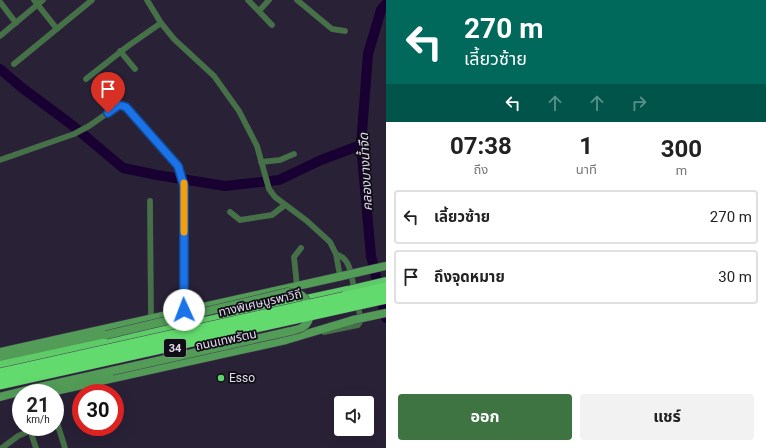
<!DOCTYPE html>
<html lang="th">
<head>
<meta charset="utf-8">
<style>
	:root { --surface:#fff; --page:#f2f2f2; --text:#222; --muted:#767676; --line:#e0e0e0; --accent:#3e7342 }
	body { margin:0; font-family:Roboto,"Noto Sans Thai",sans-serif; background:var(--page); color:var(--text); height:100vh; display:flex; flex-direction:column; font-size:15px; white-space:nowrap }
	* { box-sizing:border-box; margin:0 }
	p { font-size:13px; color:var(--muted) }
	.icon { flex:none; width:22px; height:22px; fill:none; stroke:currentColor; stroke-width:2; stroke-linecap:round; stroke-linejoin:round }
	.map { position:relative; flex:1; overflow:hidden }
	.details { display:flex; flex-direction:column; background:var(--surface); width:380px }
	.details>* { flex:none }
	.banner { background:#00695c; color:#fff; overflow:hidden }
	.fabs { position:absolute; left:334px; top:396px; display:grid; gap:8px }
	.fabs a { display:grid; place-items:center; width:40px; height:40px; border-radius:4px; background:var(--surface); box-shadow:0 4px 16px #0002; font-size:20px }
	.speed { position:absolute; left:12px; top:384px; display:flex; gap:8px; font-size:20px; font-weight:700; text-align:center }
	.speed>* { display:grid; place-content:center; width:52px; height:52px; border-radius:50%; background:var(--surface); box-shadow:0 4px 16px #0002; line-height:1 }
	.speed small { font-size:10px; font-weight:400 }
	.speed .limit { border:6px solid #d22; background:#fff; color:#111 }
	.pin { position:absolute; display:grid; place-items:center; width:34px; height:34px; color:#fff; margin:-41px -17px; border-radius:50% 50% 50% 0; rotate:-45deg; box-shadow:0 0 4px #0007 }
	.pin .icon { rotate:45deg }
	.me { position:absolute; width:44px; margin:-22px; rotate:358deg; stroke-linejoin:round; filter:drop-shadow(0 0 3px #0008) }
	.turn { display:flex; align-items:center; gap:14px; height:84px; padding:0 12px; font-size:18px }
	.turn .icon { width:52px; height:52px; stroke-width:2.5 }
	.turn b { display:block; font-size:28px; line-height:34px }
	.lanes { display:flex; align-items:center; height:38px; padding:0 12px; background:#0003; justify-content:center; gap:20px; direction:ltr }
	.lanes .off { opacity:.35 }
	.eta { display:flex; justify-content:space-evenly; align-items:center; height:68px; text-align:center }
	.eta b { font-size:24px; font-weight:700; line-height:28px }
	.button { display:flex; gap:8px; margin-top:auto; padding:8px 12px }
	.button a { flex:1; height:46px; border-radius:4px; background:var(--accent); color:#fff; font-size:16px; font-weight:700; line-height:46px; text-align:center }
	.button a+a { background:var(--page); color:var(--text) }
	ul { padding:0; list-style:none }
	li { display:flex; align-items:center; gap:12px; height:54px; margin:0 8px 6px; padding:0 4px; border:2px solid var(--line); border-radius:4px }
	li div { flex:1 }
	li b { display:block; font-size:15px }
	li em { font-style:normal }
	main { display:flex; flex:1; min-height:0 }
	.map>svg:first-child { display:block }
</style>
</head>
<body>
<main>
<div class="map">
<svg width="386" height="448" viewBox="0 0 386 448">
	<rect width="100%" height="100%" fill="#292136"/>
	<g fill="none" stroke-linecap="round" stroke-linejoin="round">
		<g stroke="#180033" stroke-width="10">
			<path d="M386,4L381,10L368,54L361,145L371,256L386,318"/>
			<path d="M0,69L21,87L72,125L123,168L157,175L225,186L279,180L321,160L361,145"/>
		</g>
		<g stroke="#473f53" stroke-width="6">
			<g id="minor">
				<path d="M34,0L57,29"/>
				<path d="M147,0L161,23L174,39L214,76L239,111L257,146L269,189L275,197L307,221L330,242L336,254L340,276"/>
				<path d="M248,0L272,25"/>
				<path d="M297,0L332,29L345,31"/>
				<path d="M0,2L16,23"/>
				<path d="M259,11L269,0"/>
				<path d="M0,36L43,0"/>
				<path d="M120,51L135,69"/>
				<path d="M14,64L92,0"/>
				<path d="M86,79L128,46L161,23"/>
				<path d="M0,160L74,134L89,126L119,105L126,107L178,166L184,186V310"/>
				<path d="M261,162L280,160L294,154"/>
				<path d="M150,201L151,318"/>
				<path d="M230,212L240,220L272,215L285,205"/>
				<path d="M336,254C352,259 351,278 355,292"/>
				<path d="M297,286L294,257L301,248"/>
				<path d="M324,332L358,325L361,320L357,302"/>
				<path d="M55,416L65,448"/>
				<path d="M30,430L36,448"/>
				<path d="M2,448L18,436L38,427"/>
			</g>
		</g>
		<g stroke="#473f53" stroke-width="9">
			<g id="secondary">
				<path d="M0,352L342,276"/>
				<path d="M0,359L106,335"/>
				<path d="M31,389L112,371"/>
				<path d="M0,397L27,390L46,393L286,340L353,320"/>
			</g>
		</g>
		<g stroke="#473f53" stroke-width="11">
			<path id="trunk" d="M0,366L348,291"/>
		</g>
		<use href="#minor" stroke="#457147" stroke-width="5.5"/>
		<use href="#secondary" stroke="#529c57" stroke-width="8"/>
		<use href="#trunk" stroke="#5ecb68" stroke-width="10"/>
		<g stroke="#473f53" stroke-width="9" stroke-linecap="butt">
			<g id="secondary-bridge">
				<path d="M342,276L386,266"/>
				<path d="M353,320L386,313"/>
				<path d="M106,335L288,292C290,293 294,292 297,293C310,297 315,319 303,327C300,329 295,330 291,331L112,371"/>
			</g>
		</g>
		<g stroke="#473f53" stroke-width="11" stroke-linecap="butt">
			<path id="trunk-bridge" d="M348,291L386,282"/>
		</g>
		<g stroke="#473f53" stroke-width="12" stroke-linecap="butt">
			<g id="motorway-bridge">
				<path d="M0,374L386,288"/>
				<path d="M0,384L386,298"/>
			</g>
		</g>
		<use href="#secondary-bridge" stroke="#529c57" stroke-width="8"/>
		<use href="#trunk-bridge" stroke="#5ecb68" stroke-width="10"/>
		<use href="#motorway-bridge" stroke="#62da6d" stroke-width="11"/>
	</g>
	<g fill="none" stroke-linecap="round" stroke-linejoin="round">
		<g stroke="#114b97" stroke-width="10">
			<path id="route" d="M108,113L119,105L126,107L178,166L184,186V310"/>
		</g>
		<use href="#route" stroke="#1a73e8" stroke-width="7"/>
		<path stroke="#f59e0b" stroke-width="7" d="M184,183V232"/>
	</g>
	<circle fill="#60d56a" stroke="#100d16" stroke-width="1.5" cx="221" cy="378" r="4"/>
	<g text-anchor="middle" stroke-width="3.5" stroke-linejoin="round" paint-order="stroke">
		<rect fill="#100d16" stroke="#a39fac" stroke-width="1" x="164" y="339" width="22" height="18" rx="3"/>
		<g font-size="11" font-weight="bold" fill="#e2ddec">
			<text x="175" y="352">34</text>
		</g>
		<g font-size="12" fill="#e2ddec" stroke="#100d16">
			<text transform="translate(260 303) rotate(-13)" y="4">ทางพิเศษบูรพาวิถี</text>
			<text transform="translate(226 340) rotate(-12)" y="4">ถนนเทพรัตน</text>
		</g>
		<g font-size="12" fill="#e2ddec" stroke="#100d16" text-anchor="start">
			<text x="229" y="382">Esso</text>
		</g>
		<g font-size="13" font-style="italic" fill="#e1daf0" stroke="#100d16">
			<text transform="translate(365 172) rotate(-93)" y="5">คลองบางน้ำจืด</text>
		</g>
	</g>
</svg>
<div class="fabs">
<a><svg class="icon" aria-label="sound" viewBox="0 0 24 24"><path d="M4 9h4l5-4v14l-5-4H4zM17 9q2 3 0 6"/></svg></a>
</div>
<div class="speed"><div>21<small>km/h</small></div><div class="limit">30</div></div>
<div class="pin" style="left:108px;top:113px;background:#d93025"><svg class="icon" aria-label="arrive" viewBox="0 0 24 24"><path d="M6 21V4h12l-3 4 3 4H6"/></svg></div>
<svg class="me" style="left:184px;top:310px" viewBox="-20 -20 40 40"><circle r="19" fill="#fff"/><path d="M0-13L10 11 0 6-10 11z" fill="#1a73e8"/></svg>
</div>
<section class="details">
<div class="banner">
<div class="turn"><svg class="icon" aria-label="left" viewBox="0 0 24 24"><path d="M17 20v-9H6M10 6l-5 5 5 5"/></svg><div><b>270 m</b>เลี้ยวซ้าย</div></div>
<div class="lanes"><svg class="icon" aria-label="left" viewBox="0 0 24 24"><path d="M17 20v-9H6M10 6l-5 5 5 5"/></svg><svg class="icon off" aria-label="ahead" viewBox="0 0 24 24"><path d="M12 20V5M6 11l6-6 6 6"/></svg><svg class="icon off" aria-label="ahead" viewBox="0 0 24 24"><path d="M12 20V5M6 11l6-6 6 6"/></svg><svg class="icon off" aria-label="right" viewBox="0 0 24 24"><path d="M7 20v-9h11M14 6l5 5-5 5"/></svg></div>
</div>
<div class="eta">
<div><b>07:38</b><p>ถึง</p></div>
<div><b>1</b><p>นาที</p></div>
<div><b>300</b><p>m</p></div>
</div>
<ul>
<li><svg class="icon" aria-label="left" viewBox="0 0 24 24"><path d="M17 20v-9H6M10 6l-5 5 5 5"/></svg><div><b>เลี้ยวซ้าย</b></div><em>270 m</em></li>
<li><svg class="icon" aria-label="arrive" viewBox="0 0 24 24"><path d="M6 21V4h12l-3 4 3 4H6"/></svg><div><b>ถึงจุดหมาย</b></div><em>30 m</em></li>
</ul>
<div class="button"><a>ออก</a><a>แชร์</a></div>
</section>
</main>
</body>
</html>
